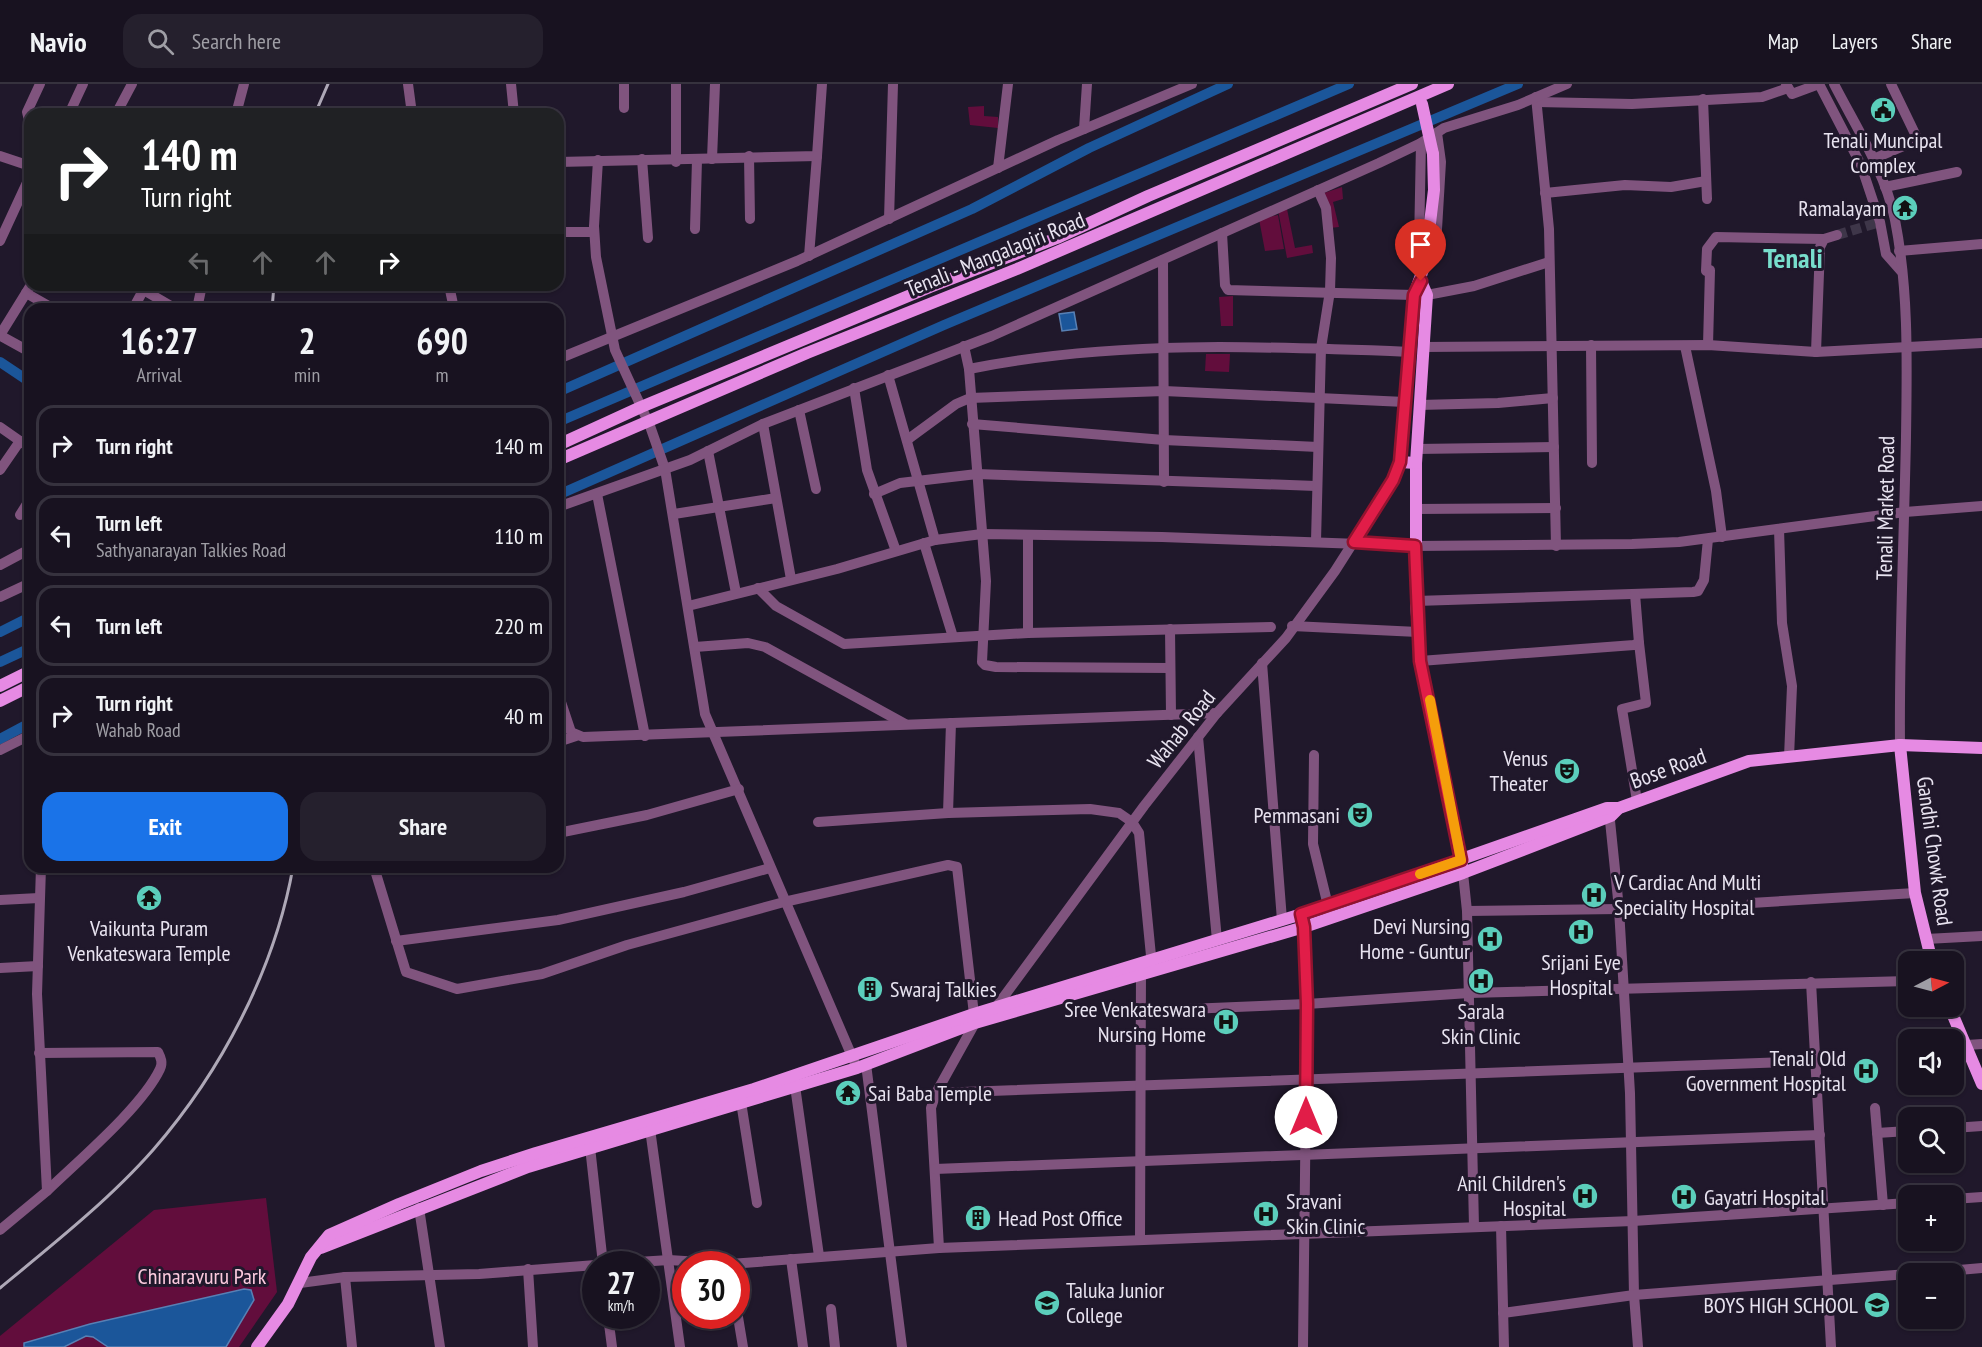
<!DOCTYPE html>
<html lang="en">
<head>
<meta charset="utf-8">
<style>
	:root { --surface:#181220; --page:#25202d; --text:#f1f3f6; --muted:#9f9ea5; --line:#36323e; --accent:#1a73e8 }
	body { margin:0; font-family:"PT Sans Narrow",sans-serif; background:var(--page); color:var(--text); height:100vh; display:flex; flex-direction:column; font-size:22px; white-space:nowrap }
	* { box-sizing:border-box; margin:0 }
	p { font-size:20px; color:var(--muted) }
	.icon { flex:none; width:33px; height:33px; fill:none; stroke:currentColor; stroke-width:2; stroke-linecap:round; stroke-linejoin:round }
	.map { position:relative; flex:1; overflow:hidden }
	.details { position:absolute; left:24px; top:219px; width:540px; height:570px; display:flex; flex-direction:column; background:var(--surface); border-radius:18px; box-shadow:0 2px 4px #0004,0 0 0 2px var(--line) }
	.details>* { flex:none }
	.hud { position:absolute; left:24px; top:24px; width:540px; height:183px; border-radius:18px; box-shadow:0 2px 4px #0004,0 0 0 2px var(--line); background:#202124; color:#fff; overflow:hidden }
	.needle { width:39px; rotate:84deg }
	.buttons { position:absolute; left:1898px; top:867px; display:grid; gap:12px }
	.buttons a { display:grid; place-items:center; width:66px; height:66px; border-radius:12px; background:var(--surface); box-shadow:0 2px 4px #0004,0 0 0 2px var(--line); font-size:30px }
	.speed { position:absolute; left:582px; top:1167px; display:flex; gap:12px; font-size:30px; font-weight:700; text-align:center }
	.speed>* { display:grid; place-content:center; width:78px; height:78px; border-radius:50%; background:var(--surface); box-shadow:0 2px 4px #0004,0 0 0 2px var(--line); line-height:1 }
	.speed small { font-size:15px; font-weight:400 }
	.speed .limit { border:9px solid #d22; background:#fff; color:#111 }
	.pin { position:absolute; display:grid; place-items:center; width:51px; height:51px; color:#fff; margin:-62px -26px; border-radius:50% 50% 50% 0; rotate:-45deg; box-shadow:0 0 6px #0007 }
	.pin .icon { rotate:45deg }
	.me { position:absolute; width:66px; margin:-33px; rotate:0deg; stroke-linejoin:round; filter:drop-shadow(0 0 4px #0008) }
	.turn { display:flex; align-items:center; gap:21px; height:126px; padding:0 18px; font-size:27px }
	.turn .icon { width:78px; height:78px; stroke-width:2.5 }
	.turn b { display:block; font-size:42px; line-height:51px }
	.lanes { display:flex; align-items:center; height:57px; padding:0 18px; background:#0003; justify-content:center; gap:30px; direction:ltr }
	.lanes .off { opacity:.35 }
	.eta { display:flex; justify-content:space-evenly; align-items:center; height:102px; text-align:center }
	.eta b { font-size:36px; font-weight:700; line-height:42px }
	.action { display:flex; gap:12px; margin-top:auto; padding:12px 18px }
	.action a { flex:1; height:69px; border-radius:18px; background:var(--accent); color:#fff; font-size:24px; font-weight:700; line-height:69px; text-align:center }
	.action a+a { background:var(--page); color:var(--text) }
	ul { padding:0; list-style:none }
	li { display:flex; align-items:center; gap:18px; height:81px; margin:0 12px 9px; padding:0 6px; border:3px solid var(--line); border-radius:18px }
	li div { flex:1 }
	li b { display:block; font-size:22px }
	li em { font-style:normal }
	header { display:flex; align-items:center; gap:36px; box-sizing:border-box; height:84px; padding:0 30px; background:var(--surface); border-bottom:2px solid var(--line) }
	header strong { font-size:28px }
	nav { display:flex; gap:33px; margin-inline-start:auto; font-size:21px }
	.search { width:420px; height:54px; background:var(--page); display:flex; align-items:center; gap:15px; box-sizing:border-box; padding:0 21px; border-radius:18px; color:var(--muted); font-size:22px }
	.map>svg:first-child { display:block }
</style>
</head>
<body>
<header>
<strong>Navio</strong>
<div class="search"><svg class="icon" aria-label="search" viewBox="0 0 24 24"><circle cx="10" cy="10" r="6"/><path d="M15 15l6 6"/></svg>Search here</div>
<nav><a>Map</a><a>Layers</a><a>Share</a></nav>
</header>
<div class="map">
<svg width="1982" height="1263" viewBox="0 0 1982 1263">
	<rect width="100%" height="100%" fill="#20182b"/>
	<g fill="#620d3c">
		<path d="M984,22V32L998,33V44L970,41L968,23Z"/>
		<path d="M1342,103L1343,115L1333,118L1339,143L1330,144L1321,110Z"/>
		<path d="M1287,125L1295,164L1312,161L1313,169L1287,174L1278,126Z"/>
		<path d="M1278,131L1284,165L1265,167L1259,135Z"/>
		<path d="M1233,212V242H1221L1219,213Z"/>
		<path d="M1206,270H1230L1229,288L1205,287Z"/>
		<path d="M266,1114L277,1208L239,1263H0V1252L154,1126Z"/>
	</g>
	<g fill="#1b569a" stroke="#5880b4" stroke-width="1.5">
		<path d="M1074,228L1077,245L1062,247L1059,230Z"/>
		<path d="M244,1205L251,1206L254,1216L226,1263H108L93,1253L86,1252L64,1263H24V1259L90,1240Z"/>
	</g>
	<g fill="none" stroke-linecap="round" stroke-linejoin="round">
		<g stroke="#1b569a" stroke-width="10">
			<path d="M0,278L30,298"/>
			<path d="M558,308L972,125L1089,64L1228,0"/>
			<path d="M558,338L1349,0"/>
			<path d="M558,411L944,241L1518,0"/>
			<path d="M0,548L30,533"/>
			<path d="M0,578L30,564"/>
			<path d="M0,655L30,639"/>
		</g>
		<path stroke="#3e3649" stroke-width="10" stroke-dasharray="10 5" stroke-linecap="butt" d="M1837,151L1880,138"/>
		<g stroke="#80547e" stroke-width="10">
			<path d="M408,0L412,30"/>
			<path d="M511,0L514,30"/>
			<path d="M624,0V24"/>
			<path d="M1786,0L1792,10L1819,0"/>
			<path d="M1819,0L1861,81L1880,138L1886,170L1901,187"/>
			<path d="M1834,0C1856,43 1885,87 1895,136C1909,207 1907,281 1906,353C1904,456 1899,559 1900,661"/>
			<path d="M1536,13L1549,145L1556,462"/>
			<path d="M1703,15L1707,115"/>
			<path d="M1537,18L1632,20L1762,13L1788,4"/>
			<path d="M69,30L83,0"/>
			<path d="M116,30L132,0"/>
			<path d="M236,30L244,0"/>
			<path d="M30,41L27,28L40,0"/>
			<path d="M1084,45L1087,0"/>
			<path d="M1421,59L1419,160L1425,178"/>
			<path d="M0,72L30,82"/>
			<path d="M749,72L750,135"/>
			<path d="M642,75L648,154"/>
			<path d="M712,75L715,0"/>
			<path d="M1873,75L1918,56L1891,0"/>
			<path d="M598,76L594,142L596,173L615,266L650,342L665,385L705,630L857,984"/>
			<path d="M558,78L817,72L822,0"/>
			<path d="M676,78V0"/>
			<path d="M998,84L1008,0"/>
			<path d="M1885,103L1957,88"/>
			<path d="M1545,109L1625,101L1671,103L1706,97"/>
			<path d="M889,135L893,0"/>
			<path d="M695,145L697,76"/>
			<path d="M558,148H594"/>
			<path d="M1222,149L1225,201L1228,206L1414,211"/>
			<path d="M0,157L30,92"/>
			<path d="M1899,167L1982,160"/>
			<path d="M809,172L817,72"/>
			<path d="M1163,176L1164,398"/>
			<path d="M1427,177L1436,162L1441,78L1437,49"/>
			<path d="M1706,187L1707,165L1716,153L1824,155"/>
			<path d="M135,201L176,225"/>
			<path d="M449,201L454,225"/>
			<path d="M26,209L54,225"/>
			<path d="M1427,211L1474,202L1549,178"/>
			<path d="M133,225L146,201"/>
			<path d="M197,225L202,201"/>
			<path d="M0,251L31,201"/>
			<path d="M1,252L30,268"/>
			<path d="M1591,261L1592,379"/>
			<path d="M1708,261L1710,186"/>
			<path d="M964,262L969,285L986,497L982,578L985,581L996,583L1170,584"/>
			<path d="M1685,262L1716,407L1722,453"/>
			<path d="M1423,263L1708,261L1816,268L1982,259"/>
			<path d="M1816,268L1820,163L1824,155L1837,151"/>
			<path d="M558,275L797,177L1058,56L1192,0"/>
			<path d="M969,285C1113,256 1264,262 1410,268"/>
			<path d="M888,291L935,456"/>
			<path d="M854,304L867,386L896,467"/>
			<path d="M1419,321L1498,319L1553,314"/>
			<path d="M799,326L816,405"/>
			<path d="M763,340L791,495"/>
			<path d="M972,340L1164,356L1318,363"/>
			<path d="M0,343L30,364"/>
			<path d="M907,356L956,320L970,314L1164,307L1405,318"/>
			<path d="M1416,365L1554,363"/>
			<path d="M708,367L736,509"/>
			<path d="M0,386L20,357"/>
			<path d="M597,410L645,652"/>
			<path d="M874,410L900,399L977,390L1316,402"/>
			<path d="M558,423L690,376L763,340L992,252L1379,79L1421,59L1444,44L1518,21L1567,0"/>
			<path d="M1415,425L1556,424"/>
			<path d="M674,430L776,414"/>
			<path d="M20,431L30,415"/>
			<path d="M1779,445L1782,539L1792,602L1789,673"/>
			<path d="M1028,451V549"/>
			<path d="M1316,457L1321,264L1330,207L1331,174L1326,124L1318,106"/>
			<path d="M924,459L953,553"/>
			<path d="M0,481L30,465"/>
			<path d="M758,504L776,522L844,560L1028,549L1271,543"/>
			<path d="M0,513L30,499"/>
			<path d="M1416,517L1693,508L1698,507L1704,496L1708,455"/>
			<path d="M688,522L837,485L935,456L982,450L1162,453L1415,462L1632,460L1679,458L1905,428L1982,422"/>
			<path d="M1292,542L1418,548"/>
			<path d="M1170,545L1171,631"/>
			<path d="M695,563L748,559L765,563L905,640"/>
			<path d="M1420,577L1634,561L1639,559L1635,510"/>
			<path d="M1262,579L1282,836"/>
			<path d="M558,609L571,648L583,653L1217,629"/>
			<path d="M1198,653L1217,856"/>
			<path d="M558,658L576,652"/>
			<path d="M0,666L30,651"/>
			<path d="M1314,671L1313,760L1330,830"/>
			<path d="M1637,717L1622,625L1646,619L1639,559"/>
			<path d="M1609,727L1619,825L1630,1009L1634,1211L1638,1263"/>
			<path d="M948,729L951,639"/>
			<path d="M818,738L948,729L1090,725L1119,729L1132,738L1139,749L1152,882"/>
			<path d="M558,749L647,731L739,705"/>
			<path d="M374,783L406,888L457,905L542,890L627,861L784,818L948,781L957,783L975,939L936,1009L931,1024L939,1164"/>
			<path d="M375,787L395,783"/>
			<path d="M1463,789L1467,827L1474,1143"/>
			<path d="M0,816L39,814"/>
			<path d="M1751,819L1915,809"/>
			<path d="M1467,827L1619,825"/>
			<path d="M1926,855L1982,852"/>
			<path d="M396,857L558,836L684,808L770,784"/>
			<path d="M0,884L38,882"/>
			<path d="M1811,898L1831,1263"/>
			<path d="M994,926L1144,722L1217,629L1286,554L1335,487L1393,396L1400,378"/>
			<path d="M1140,927L1307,920L1469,909L1908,897"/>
			<path d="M1967,961L1982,960"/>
			<path d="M39,969L158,968C161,974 163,979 160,985C142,1023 79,1076 47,1107"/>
			<path d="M866,980L902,1263"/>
			<path d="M795,1002L819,1172"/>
			<path d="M936,1009L1816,977"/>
			<path d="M741,1018L757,1119"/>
			<path d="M1875,1024L1883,1121"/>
			<path d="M1953,1044L1982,1042"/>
			<path d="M650,1045L680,1263"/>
			<path d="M1877,1049L1908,1047"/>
			<path d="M590,1063L603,1180"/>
			<path d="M935,1085L1820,1051"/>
			<path d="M1953,1115L1982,1113"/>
			<path d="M419,1124L440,1263"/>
			<path d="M1501,1142L1504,1263"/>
			<path d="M0,1146L47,1107L37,910L41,783"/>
			<path d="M1140,1154L1141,885"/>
			<path d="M791,1175L803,1263"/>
			<path d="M607,1180L669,1176L730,1180L939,1164L1633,1137L1908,1119"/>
			<path d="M528,1185L533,1263"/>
			<path d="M1913,1190L1982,1184"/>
			<path d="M345,1193L352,1263"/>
			<path d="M300,1199L345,1193L479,1190L596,1181"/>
			<path d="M736,1221L743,1263"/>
			<path d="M831,1225L835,1263"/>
			<path d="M1503,1229L1634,1211L1908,1190"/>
			<path d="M608,1232L612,1263"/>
			<path d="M1303,1263L1307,920L1303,838"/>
		</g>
		<g stroke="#e68ae3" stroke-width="12">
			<path d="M1421,197L1427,211L1416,379V517L1420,577L1462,782"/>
			<path d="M558,361L641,323L930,203L1057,154L1148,112L1412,0"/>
			<path d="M558,376L807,269L1017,185L1448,0"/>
			<path d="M1416,379L1400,378L1414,211L1425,180L1434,106L1433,70"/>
			<path d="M0,602L30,587"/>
			<path d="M0,617L30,602"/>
			<path d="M1900,661L1915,809L1932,878"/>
			<path d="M1949,922L1982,1000"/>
			<path d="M321,1164L528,1083L857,984L975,939L1304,843L1463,789L1611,732L1619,724L1749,677L1900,661L1982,664"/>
			<path d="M257,1263L288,1220L311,1173L329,1151L399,1120L481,1087L536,1069L754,1005L974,930L1328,822L1607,724H1619"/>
		</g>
		<g stroke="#aea8b7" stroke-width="3">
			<path d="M315,30L328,0"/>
			<path d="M272,225L274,201"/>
			<path d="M0,1204C51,1162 109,1116 153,1066C221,988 275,885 293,783"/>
		</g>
		<path stroke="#e68ae3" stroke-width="12" d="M1422,20L1433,70"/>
	</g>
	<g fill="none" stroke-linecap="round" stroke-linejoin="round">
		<g stroke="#92132f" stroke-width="15">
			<path id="route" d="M1306,1033L1307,920L1304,843L1301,830L1461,776L1420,577L1415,462L1354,458L1393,396L1400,378L1414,211L1421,197"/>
		</g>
		<use href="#route" stroke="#e11d48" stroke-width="10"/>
		<path stroke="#f59e0b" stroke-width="10" d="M1420,790L1461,776L1430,616"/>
	</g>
	<defs>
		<g id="civic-disc" transform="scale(1.35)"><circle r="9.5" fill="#5bcebb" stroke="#20182b"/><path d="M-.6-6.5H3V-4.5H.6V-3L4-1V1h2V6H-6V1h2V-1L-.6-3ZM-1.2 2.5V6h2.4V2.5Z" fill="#111"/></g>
		<g id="temple-disc" transform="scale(1.35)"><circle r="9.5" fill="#5bcebb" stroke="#20182b"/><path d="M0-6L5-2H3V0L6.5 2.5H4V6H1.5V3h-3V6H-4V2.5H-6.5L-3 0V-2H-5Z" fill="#111"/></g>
		<g id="theatre-disc" transform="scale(1.35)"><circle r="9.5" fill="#5bcebb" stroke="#20182b"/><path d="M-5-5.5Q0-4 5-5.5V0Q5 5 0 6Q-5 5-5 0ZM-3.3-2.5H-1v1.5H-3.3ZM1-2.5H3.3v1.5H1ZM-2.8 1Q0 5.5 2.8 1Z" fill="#111"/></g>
		<g id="hospital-disc" transform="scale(1.35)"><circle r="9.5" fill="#5bcebb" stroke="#20182b"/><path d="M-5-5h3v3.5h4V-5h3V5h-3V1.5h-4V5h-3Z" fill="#111"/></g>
		<g id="building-disc" transform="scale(1.35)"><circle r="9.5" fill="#5bcebb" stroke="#20182b"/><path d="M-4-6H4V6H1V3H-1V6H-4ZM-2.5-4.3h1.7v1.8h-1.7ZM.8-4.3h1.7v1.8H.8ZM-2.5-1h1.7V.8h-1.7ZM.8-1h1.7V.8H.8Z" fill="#111"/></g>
		<g id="school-disc" transform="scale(1.35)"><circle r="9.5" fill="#5bcebb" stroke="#20182b"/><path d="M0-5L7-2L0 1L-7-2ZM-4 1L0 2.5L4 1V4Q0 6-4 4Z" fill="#111"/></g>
	</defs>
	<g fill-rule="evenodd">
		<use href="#civic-disc" x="1883" y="26"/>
		<use href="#temple-disc" x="1905" y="124"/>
		<use href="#theatre-disc" x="1567" y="687"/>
		<use href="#theatre-disc" x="1360" y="731"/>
		<use href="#hospital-disc" x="1594" y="811"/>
		<use href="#temple-disc" x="149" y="814"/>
		<use href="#hospital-disc" x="1581" y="848"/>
		<use href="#hospital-disc" x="1490" y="855"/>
		<use href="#hospital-disc" x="1481" y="897"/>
		<use href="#building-disc" x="870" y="905"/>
		<use href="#hospital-disc" x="1226" y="938"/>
		<use href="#hospital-disc" x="1866" y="987"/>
		<use href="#temple-disc" x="848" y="1009"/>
		<use href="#hospital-disc" x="1585" y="1112"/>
		<use href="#hospital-disc" x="1684" y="1113"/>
		<use href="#hospital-disc" x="1266" y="1130"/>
		<use href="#building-disc" x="978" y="1134"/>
		<use href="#school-disc" x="1047" y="1219"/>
		<use href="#school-disc" x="1877" y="1221"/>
	</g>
	<g text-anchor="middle" stroke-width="6" stroke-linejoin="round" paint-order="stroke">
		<g font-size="22" fill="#e8e3f0" stroke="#20182b" text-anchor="end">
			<text x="1883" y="64" text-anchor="middle">Tenali Muncipal<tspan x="1883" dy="25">Complex</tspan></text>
			<text x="1886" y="132">Ramalayam</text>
			<text x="1548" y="682">Venus<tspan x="1548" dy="25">Theater</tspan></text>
			<text x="1340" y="739">Pemmasani</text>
			<text x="1614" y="806" text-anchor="start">V Cardiac And Multi<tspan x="1614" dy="25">Speciality Hospital</tspan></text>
			<text x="1470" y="850">Devi Nursing<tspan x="1470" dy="25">Home - Guntur</tspan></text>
			<text x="149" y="852" text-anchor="middle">Vaikunta Puram<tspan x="149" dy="25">Venkateswara Temple</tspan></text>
			<text x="1581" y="886" text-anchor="middle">Srijani Eye<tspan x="1581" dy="25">Hospital</tspan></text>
			<text x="890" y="913" text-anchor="start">Swaraj Talkies</text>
			<text x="1206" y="933">Sree Venkateswara<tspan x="1206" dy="25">Nursing Home</tspan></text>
			<text x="1481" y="935" text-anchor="middle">Sarala<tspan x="1481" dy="25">Skin Clinic</tspan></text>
			<text x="1846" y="982">Tenali Old<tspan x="1846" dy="25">Government Hospital</tspan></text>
			<text x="868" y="1017" text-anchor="start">Sai Baba Temple</text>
			<text x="1566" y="1107">Anil Children's<tspan x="1566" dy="25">Hospital</tspan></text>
			<text x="1704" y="1121" text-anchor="start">Gayatri Hospital</text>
			<text x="1286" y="1125" text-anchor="start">Sravani<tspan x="1286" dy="25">Skin Clinic</tspan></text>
			<text x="998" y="1142" text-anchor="start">Head Post Office</text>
			<text x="1066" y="1214" text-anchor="start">Taluka Junior<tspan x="1066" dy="25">College</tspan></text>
			<text x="1858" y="1229">BOYS HIGH SCHOOL</text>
		</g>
		<g font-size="22" fill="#e8e3f0" stroke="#20182b">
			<text transform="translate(995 170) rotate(-22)" y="8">Tenali - Mangalagiri Road</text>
			<text transform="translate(1885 424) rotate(-89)" y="8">Tenali Market Road</text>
			<text transform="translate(1181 645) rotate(-51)" y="8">Wahab Road</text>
			<text transform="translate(1668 684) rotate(-20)" y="8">Bose Road</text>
			<text transform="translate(1935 767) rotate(82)" y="8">Gandhi Chowk Road</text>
		</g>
		<g font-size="22" fill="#fccade" stroke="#20182b">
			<text x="202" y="1200">Chinaravuru Park</text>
		</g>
		<g font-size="28" font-weight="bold" fill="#78decc" stroke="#20182b">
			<text x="1793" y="184">Tenali</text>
		</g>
	</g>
</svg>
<div class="buttons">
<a><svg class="needle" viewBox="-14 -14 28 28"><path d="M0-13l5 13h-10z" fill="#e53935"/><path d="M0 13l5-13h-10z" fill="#9f9ea5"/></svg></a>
<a><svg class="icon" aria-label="sound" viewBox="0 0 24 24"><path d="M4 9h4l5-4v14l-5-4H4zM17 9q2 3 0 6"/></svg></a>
<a><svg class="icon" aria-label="search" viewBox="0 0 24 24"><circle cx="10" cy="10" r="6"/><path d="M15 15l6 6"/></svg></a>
<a>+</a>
<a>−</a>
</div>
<div class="speed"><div>27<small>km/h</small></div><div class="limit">30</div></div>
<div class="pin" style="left:1421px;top:197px;background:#d93025"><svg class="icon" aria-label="arrive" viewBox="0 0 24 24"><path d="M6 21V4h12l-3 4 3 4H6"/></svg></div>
<svg class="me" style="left:1306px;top:1033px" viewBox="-20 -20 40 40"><circle r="19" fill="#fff"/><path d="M0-13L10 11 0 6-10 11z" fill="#e11d48"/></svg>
<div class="hud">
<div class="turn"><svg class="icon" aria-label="right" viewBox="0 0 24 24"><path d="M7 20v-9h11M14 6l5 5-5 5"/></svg><div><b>140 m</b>Turn right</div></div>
<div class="lanes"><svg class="icon off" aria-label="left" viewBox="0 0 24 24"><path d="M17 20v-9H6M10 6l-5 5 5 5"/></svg><svg class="icon off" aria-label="ahead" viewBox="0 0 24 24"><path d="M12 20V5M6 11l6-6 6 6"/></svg><svg class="icon off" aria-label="ahead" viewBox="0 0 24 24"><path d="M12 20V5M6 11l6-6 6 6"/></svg><svg class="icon" aria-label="right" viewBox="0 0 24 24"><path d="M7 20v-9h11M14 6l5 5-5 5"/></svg></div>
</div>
<section class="details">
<div class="eta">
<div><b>16:27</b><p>Arrival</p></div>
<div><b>2</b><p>min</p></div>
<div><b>690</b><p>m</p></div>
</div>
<ul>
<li><svg class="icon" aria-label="right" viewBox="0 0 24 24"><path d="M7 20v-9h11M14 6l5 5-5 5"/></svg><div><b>Turn right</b></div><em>140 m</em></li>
<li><svg class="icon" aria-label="left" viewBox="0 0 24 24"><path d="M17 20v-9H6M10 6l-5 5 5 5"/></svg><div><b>Turn left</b><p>Sathyanarayan Talkies Road</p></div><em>110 m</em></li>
<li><svg class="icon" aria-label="left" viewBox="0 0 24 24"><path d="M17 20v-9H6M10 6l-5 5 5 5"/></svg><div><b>Turn left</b></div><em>220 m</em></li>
<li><svg class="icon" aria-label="right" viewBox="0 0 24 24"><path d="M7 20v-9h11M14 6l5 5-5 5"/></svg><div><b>Turn right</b><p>Wahab Road</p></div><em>40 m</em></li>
</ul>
<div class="action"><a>Exit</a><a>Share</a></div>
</section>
</div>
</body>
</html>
